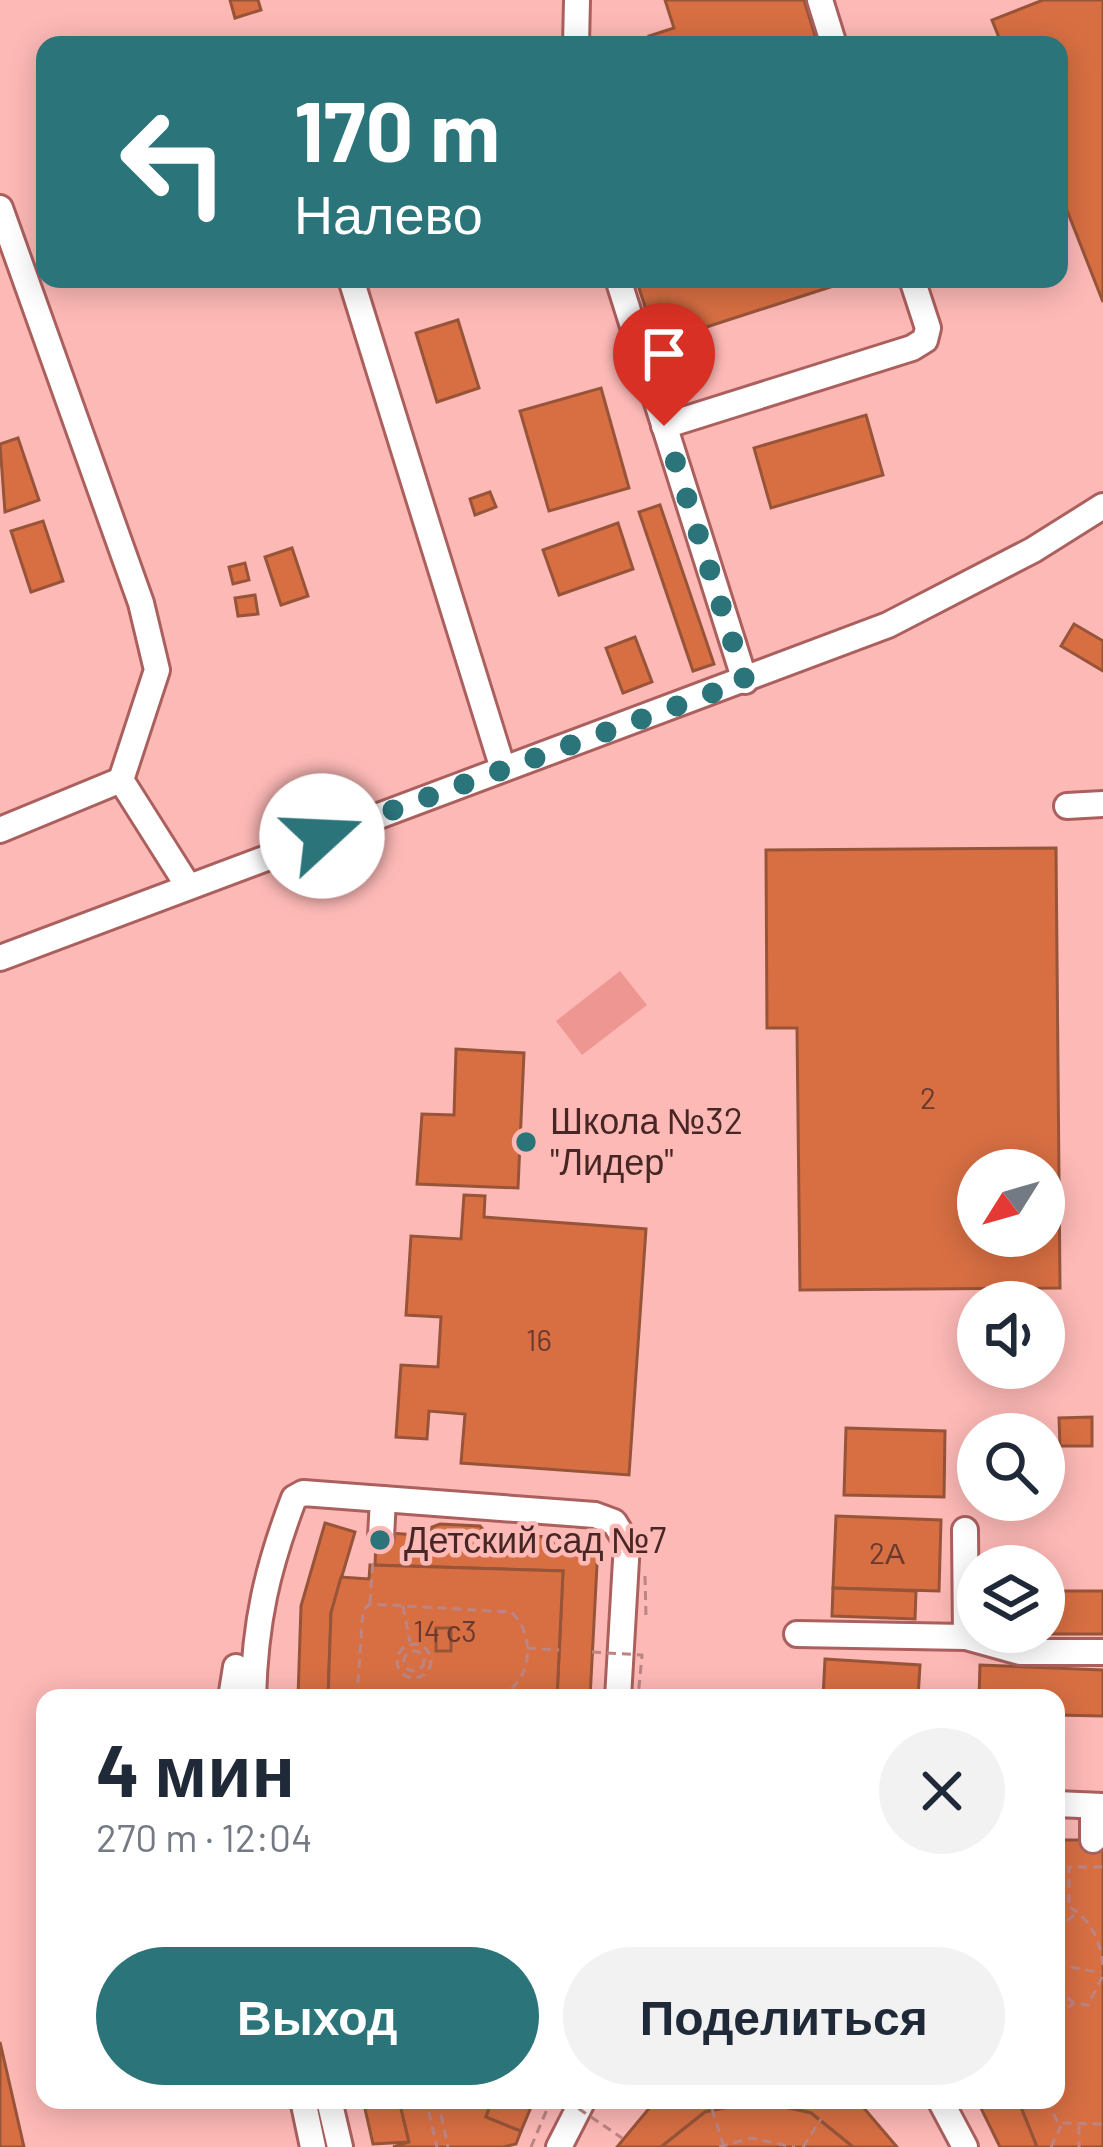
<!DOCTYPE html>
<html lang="ru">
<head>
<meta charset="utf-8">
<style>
	:root { --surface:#fff; --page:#f2f2f3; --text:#1f2937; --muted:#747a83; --accent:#2b747a }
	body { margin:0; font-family:Barlow,sans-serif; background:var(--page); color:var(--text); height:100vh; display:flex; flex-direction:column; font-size:45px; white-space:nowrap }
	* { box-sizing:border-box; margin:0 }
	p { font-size:39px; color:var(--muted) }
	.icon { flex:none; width:66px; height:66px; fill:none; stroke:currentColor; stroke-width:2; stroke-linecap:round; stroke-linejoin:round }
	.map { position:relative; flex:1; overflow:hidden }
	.sheet { position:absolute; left:36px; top:1689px; width:1029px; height:420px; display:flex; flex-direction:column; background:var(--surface); border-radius:24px; box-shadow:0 6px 30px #0003 }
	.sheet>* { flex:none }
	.guide { position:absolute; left:36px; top:36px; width:1032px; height:252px; border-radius:24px; box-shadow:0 6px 30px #0003; background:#2b747a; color:#fff; overflow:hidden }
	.needle { width:78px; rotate:233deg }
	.fabs { position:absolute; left:957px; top:1149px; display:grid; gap:24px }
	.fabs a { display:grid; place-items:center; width:108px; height:108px; border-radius:50%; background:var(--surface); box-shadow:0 6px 30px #0003; font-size:60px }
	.pin { position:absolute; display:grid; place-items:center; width:102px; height:102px; color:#fff; margin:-123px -51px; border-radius:50% 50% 50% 0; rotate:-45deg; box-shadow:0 0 12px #0007 }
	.pin .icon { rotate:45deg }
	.me { position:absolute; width:132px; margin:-66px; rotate:70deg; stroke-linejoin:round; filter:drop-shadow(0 0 9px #0008) }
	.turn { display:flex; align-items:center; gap:42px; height:252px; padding:0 60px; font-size:54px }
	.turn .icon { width:156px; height:156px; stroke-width:2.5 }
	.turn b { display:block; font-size:84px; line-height:102px }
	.round { display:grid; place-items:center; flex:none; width:126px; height:126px; border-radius:63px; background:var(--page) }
	.summary { display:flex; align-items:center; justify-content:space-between; height:204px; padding:0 60px }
	h1 { font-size:72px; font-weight:700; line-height:90px }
	.primary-button { display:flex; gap:24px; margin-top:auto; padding:24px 60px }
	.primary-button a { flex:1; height:138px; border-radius:72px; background:var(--accent); color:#fff; font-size:48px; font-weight:700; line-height:138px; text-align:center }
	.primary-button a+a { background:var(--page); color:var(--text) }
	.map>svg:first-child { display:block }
</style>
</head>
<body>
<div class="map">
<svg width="1103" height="2147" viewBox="0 0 1103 2147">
	<rect width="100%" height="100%" fill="#fdb9b6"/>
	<path fill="#ee9692" d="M620,971L647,1005L582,1055L556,1021Z"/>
	<g fill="#d86f43" stroke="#985439" stroke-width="3" fill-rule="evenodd">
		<path d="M230,0H258L261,10L235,18Z"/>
		<path d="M665,0H804L818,45H652L649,36L674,28Z"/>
		<path d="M1043,0H1103V302L1059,190V45H1002L992,20Z"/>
		<path d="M636,279H855L657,343Z"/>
		<path d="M458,320L479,388L437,402L416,333Z"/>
		<path d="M601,388L629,488L549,511L520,411Z"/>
		<path d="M866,415L883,475L771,508L754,448Z"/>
		<path d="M18,438L39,500L5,512L0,444Z"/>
		<path d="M490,492L496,507L475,515L470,499Z"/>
		<path d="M660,505L714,664L693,671L639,512Z"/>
		<path d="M43,521L63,581L31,592L11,531Z"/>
		<path d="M618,523L633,569L559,595L543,550Z"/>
		<path d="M292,548L308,596L281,605L265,557Z"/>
		<path d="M245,563L249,580L233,584L229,567Z"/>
		<path d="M255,595L258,614L238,616L235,598Z"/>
		<path d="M1074,624L1103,641V671L1061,646Z"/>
		<path d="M635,637L652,682L623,693L606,648Z"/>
		<path d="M1056,848L1060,1288L800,1290L797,1028H767L766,850ZM978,1170H1044V1236H978Z"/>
		<path d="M456,1049L524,1053L518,1188L417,1184L422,1114L454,1115Z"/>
		<path d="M464,1195L485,1196L484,1217L646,1229L629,1475L461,1463L465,1414L429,1411L427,1439L396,1437L401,1365L438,1367L441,1317L406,1315L411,1236L461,1239Z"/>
		<path d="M1092,1417V1446H1060L1059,1418Z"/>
		<path d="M846,1428L945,1431L944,1497L844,1495Z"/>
		<path d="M836,1516L941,1520L939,1591L833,1588Z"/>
		<path d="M325,1523L355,1532L331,1613L328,1698H298L301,1606Z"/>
		<path d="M440,1524L480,1526L487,1534L572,1538L571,1545L598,1546L590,1698H557L563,1571L375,1565L376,1542L390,1533L431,1536L432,1527Z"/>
		<path d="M370,1565L563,1571L557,1698H328L331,1613L341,1577L369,1579Z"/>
		<path d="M833,1588L916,1591L915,1619L832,1616Z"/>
		<path d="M1044,1591H1103V1634H1042Z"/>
		<rect x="436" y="1628" width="15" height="23"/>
		<path d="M825,1659L920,1665L918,1698H823Z"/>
		<path d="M980,1665L1103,1670V1716L1056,1715V1698H979Z"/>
		<path d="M1056,1840H1103V2147H1037L1018,2100H1056Z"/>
		<path d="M0,2042L24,2147H0Z"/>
		<path d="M363,2100H399L409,2142L373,2144Z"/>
		<path d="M399,2100H492L486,2117L521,2131L516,2144L503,2147H393L409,2142Z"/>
		<path d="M492,2100H534L521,2131L486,2117Z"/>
		<path d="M656,2100H857L897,2147H853L811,2113L758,2101L705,2112L661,2147H617Z"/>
		<path d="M977,2100H1018L1037,2147H1000Z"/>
		<path d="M758,2101L811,2113L853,2147H661L705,2112Z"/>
	</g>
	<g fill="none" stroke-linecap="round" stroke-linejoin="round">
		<g stroke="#ab605e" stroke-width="30">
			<g id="minor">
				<path d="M820,0L834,45"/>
				<path d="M576,45L577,0"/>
				<path d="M0,208L141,603L157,670L121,780"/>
				<path d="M351,279L503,769"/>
				<path d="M618,279L745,681"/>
				<path d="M664,426L912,348L925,340L928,328L912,279"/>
				<path d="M1067,806L1103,804"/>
				<path d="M0,830L121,780L188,886"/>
				<path d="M0,958L888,625L1033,550L1103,506"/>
				<path d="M965,1530L966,1637"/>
				<path d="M381,1537L383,1499"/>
				<path d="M797,1634L966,1637L1020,1652H1103"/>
				<path d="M231,1698L236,1667"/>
				<path d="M253,1698C255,1622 267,1569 294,1498L303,1493L595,1515L614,1522L627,1543L618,1698"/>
				<path d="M1056,1804L1103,1806"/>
				<path d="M1093,1806V1840"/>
				<path d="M303,2100L313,2147"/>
				<path d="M329,2100L340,2147"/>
				<path d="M940,2100L965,2147"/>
				<path d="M559,2147L583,2100"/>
			</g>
		</g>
		<g stroke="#bc8583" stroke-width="3" stroke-dasharray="9 6" stroke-linecap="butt">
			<path d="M645,1576L646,1617"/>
			<path d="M370,1603L373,1559"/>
			<path d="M403,1606L410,1642"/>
			<circle cx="414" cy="1661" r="17"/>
			<path d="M527,1648L559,1650"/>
			<circle cx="414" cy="1661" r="10"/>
			<path d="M357,1698L363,1610L370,1604L511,1612C538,1635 532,1689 493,1698"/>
			<path d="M1056,1902C1086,1909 1101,1938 1103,1967"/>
			<path d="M1069,1903V1867H1103"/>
			<path d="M1056,1930L1078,1912"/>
			<path d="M1056,1964L1101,1973"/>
			<path d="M1056,1988L1074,2003L1088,2005L1103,1975"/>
			<path d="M1056,2016L1073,2004"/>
			<path d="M433,2100L427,2104L437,2147"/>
			<path d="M438,2100L448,2147"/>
			<path d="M1047,2100L1058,2123L1103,2124"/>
			<path d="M900,2106L906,2100"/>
			<path d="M712,2109L724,2147"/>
			<path d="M1079,2126V2147"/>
			<path d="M531,2147L551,2100"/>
			<path d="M719,2147L751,2138L795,2147"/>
			<path d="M803,2147L821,2119"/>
			<path d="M1051,2147L1061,2126"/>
		</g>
		<use href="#minor" stroke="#fff" stroke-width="24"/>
		<g stroke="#bc8583" stroke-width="3" stroke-dasharray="9 6" stroke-linecap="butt">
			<path d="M592,1652L642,1655L638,1698"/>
			<path d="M566,2100L622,2138"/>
		</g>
	</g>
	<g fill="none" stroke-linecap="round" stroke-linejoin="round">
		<path stroke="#2b747a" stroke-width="21" stroke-dasharray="0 37.8" d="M322,836L745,681L664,426"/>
	</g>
	<g fill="#2b747a" stroke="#fdb9b6" stroke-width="4.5">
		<circle cx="526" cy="1142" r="12"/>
		<circle cx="380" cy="1540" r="12"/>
	</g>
	<g text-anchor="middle" stroke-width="9" stroke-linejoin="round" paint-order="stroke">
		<g font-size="30" fill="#6b392d">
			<text x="928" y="1109">2</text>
			<text x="539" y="1351">16</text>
			<text x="887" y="1564">2А</text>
			<text x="445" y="1642">14 с3</text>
		</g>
		<g font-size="36" fill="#472726" stroke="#fdb9b6" text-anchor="start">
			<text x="550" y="1134">Школа №32<tspan x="550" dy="41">"Лидер"</tspan></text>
			<text x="404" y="1553">Детский сад №7</text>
		</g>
	</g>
</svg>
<div class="fabs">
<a><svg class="needle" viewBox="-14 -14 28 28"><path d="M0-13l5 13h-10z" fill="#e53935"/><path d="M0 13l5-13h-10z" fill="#747a83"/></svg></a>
<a><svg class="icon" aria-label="sound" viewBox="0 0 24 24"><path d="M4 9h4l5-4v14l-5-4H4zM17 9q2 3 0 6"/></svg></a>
<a><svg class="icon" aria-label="search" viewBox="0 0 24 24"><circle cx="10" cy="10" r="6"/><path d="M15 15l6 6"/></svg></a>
<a><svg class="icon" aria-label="layers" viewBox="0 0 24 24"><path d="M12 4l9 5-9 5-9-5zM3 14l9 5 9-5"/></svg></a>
</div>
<div class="pin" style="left:664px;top:426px;background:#d93025"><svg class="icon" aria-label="arrive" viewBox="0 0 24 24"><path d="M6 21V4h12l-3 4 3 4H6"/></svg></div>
<svg class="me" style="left:322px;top:836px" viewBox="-20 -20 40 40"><circle r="19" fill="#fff"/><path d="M0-13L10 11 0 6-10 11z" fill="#2b747a"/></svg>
<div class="guide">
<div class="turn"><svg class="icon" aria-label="left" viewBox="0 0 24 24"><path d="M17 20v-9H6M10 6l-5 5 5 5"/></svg><div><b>170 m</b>Налево</div></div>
</div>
<section class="sheet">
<div class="summary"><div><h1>4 мин</h1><p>270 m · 12:04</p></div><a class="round"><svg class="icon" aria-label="close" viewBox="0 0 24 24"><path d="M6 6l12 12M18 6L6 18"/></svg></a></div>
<div class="primary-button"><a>Выход</a><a>Поделиться</a></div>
</section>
</div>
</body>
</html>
